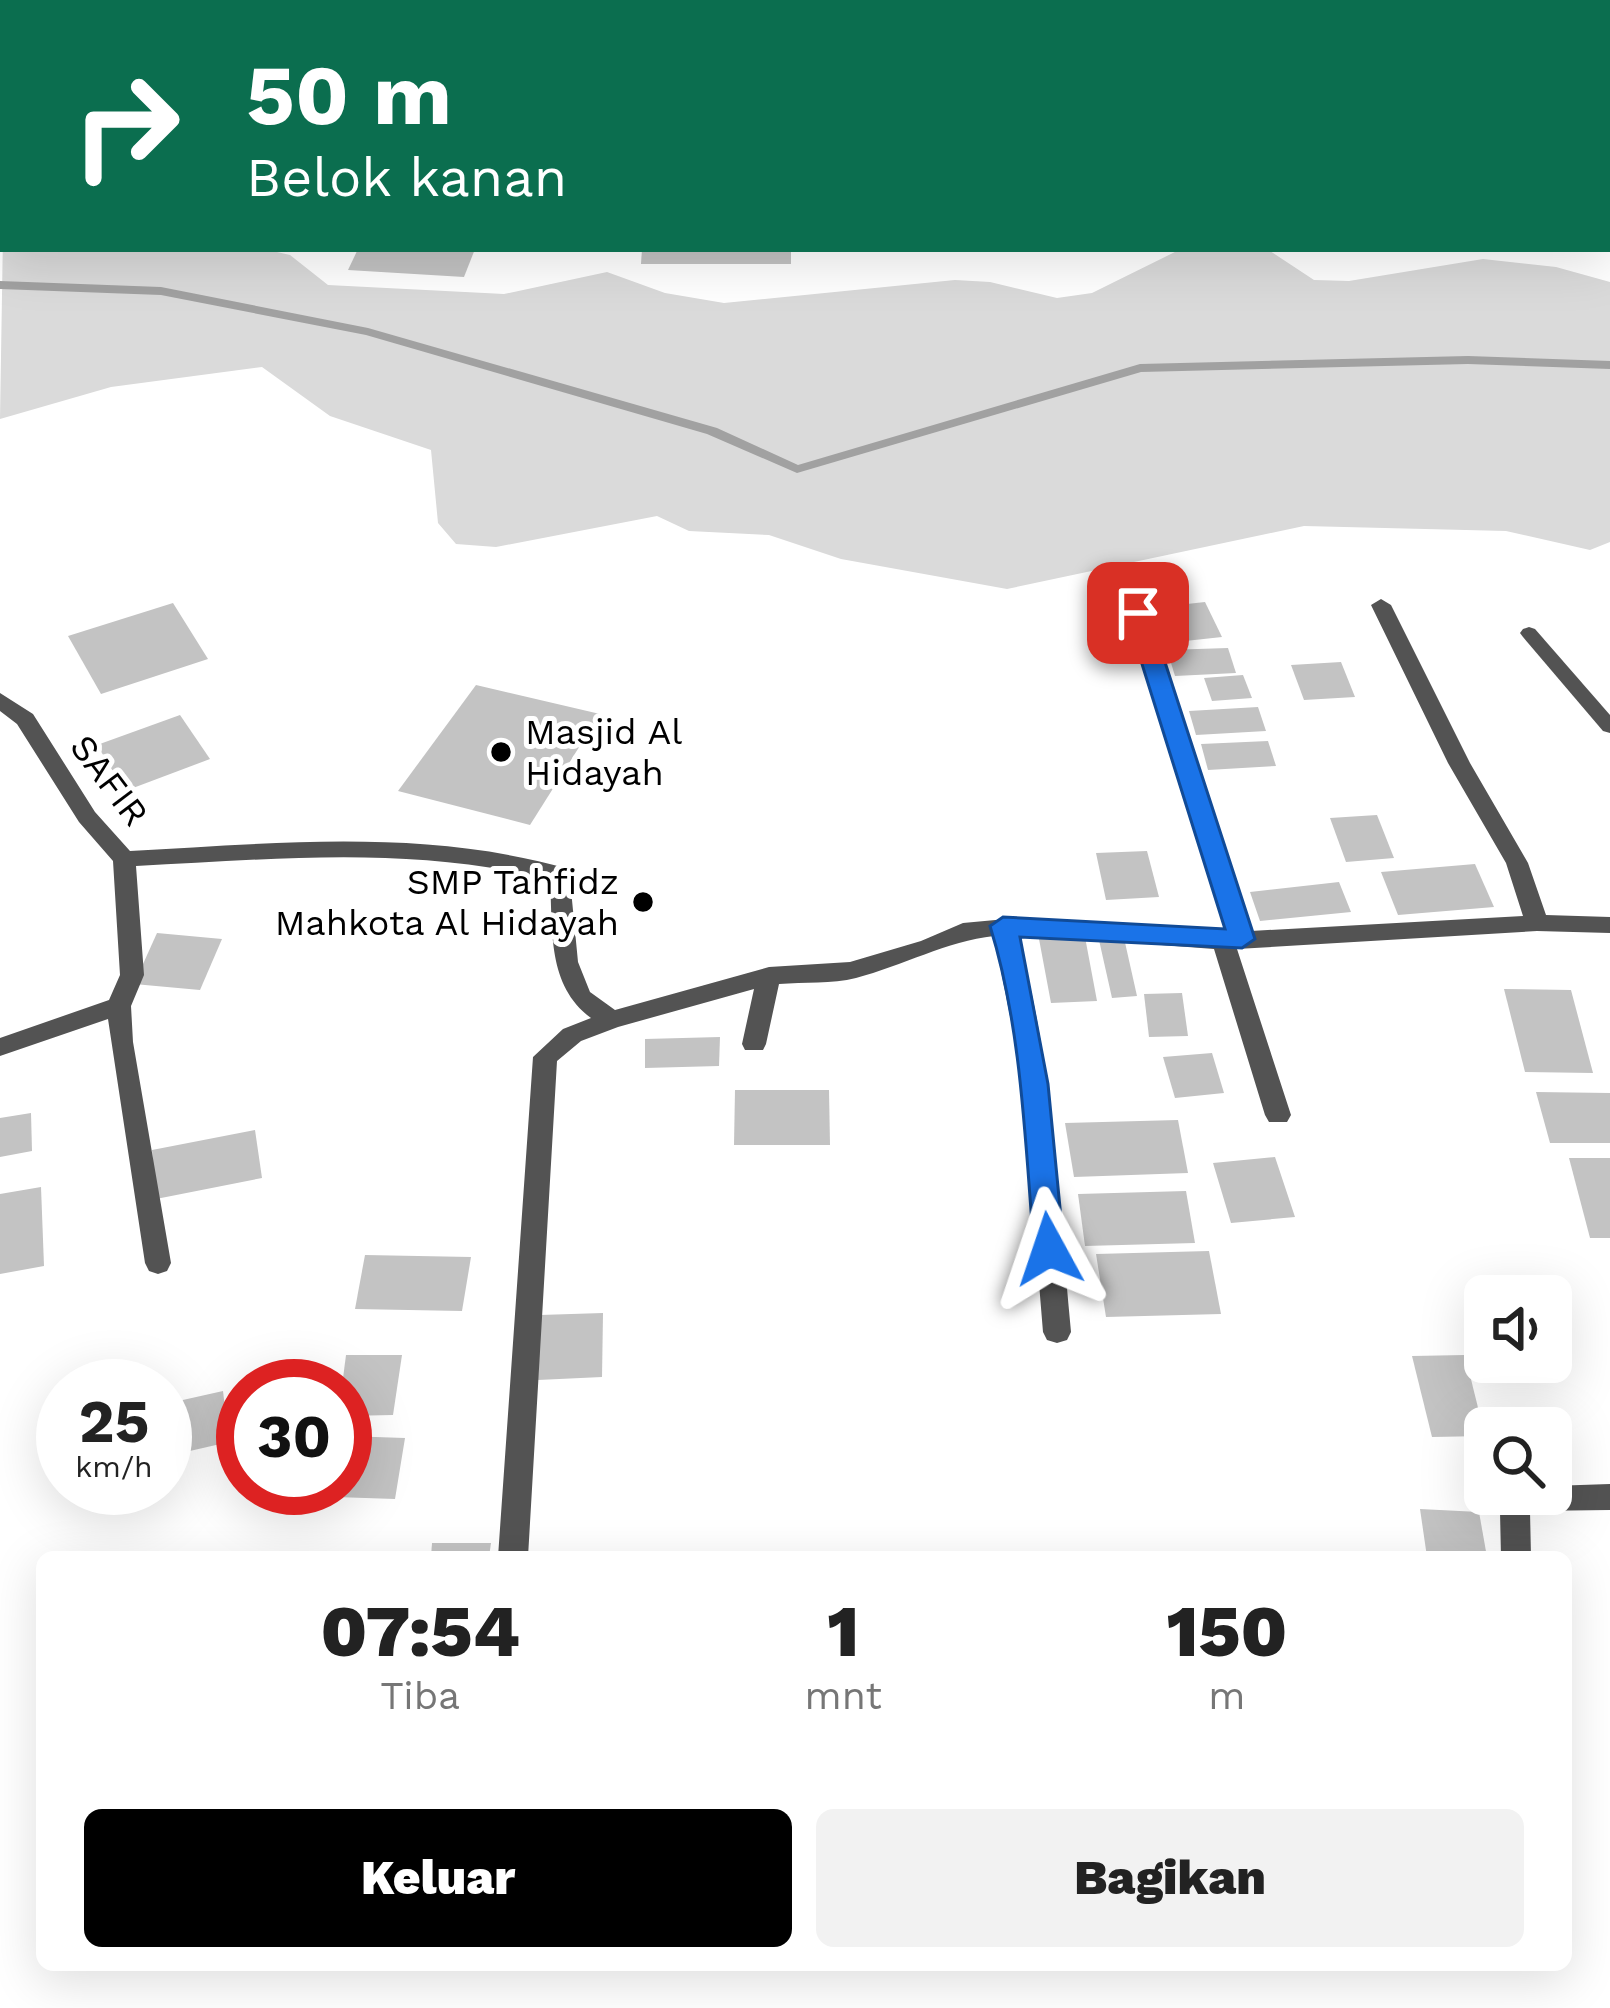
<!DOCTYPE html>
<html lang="id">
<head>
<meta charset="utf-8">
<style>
	:root { --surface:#fff; --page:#f2f2f2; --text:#222; --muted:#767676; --accent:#000 }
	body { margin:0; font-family:"Work Sans",sans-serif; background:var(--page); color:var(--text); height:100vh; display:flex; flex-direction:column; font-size:45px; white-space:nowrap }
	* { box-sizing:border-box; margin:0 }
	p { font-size:39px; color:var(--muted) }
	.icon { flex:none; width:66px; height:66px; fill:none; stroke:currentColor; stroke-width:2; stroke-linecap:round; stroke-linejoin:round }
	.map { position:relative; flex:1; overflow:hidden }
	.details { position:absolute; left:36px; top:1551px; width:1536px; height:420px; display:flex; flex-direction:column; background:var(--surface); border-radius:18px; box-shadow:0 12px 48px #0002 }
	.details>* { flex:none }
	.hud { position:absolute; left:0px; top:0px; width:1611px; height:252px; box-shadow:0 12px 48px #0002; background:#0b6e4f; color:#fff; overflow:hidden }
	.fabs { position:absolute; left:1464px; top:1275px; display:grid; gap:24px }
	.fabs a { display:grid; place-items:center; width:108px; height:108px; border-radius:18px; background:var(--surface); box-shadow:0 12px 48px #0002; font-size:60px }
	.speed { position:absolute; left:36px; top:1359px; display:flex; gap:24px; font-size:60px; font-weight:700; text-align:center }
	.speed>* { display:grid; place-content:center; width:156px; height:156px; border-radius:50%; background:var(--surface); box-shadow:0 12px 48px #0002; line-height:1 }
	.speed small { font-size:30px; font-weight:400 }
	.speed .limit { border:18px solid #d22; background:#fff; color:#111 }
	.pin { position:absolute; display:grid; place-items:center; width:102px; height:102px; color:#fff; margin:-51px; border-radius:24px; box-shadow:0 6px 18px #0006 }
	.me { position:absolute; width:132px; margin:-66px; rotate:355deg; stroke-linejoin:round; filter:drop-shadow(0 0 9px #0008) }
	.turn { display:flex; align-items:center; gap:42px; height:252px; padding:0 48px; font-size:54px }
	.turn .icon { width:156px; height:156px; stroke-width:2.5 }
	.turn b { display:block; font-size:84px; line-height:102px }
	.eta { display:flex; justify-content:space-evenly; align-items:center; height:204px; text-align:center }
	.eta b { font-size:72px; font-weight:800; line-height:84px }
	.button { display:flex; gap:24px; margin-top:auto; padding:24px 48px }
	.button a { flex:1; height:138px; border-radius:18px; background:var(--accent); color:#fff; font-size:48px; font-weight:800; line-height:138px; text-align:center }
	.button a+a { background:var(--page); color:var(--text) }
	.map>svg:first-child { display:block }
</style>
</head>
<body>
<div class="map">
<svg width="1610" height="2008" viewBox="0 0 1610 2008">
	<rect width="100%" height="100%" fill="#fff"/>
	<path fill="#dadada" d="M3,233V249H264L290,255L328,285L504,294L607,272L665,293L724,303L955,280L990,282L1057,298L1092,293L1181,249H1267L1314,280L1349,281L1483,259L1556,267L1610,282V542L1590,550L1506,531L1304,526L1007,589L841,559L769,535L689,531L657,516L496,547L456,544L438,523L431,450L330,416L262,367L111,387L0,419Z"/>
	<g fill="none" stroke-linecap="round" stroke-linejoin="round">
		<path fill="#a1a1a1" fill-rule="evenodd" d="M0,281L161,287L368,328L717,428L798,465L1140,364L1468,356L1610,361V369L1468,364L1141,372L797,473L707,434L366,335L161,295L0,289Z"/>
	</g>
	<g fill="#c3c3c3">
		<path d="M358,249H475L464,277L348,270Z"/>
		<path d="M642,249H791V264H641Z"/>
		<path d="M1205,602L1222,637L1176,642L1160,607Z"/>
		<path d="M173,603L208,659L101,694L68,636Z"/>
		<path d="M1228,648L1236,673L1175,676L1167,650Z"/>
		<path d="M1341,662L1355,697L1304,700L1291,665Z"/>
		<path d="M1243,675L1252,698L1212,701L1204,678Z"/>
		<path d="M476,685L600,714L530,825L398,791Z"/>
		<path d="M1258,707L1266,731L1196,735L1189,711Z"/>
		<path d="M180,715L210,759L125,791L97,745Z"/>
		<path d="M1268,741L1276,766L1208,770L1201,744Z"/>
		<path d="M1377,815L1394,858L1346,862L1330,818Z"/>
		<path d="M1147,851L1159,897L1106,900L1096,853Z"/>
		<path d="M1475,864L1494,907L1398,915L1381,872Z"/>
		<path d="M1339,882L1351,912L1260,921L1250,892Z"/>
		<path d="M157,933L222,939L200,990L134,984Z"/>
		<path d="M1085,937L1097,1001L1051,1003L1039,939Z"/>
		<path d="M1124,938L1137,996L1112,998L1099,940Z"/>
		<path d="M1504,989L1571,990L1593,1073L1525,1072Z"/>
		<path d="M1182,993L1188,1036L1149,1037L1144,994Z"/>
		<path d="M720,1037L719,1066L645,1068V1039Z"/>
		<path d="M1212,1053L1224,1093L1175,1098L1163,1057Z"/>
		<path d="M735,1090H829L830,1145H734Z"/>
		<path d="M1536,1092L1610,1093V1143H1550Z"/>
		<path d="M31,1113L32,1151L0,1157V1118Z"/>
		<path d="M1178,1120L1188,1173L1074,1177L1065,1123Z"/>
		<path d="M255,1130L262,1178L156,1199L152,1150Z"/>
		<path d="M1275,1157L1295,1217L1231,1223L1213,1163Z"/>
		<path d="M1569,1158H1610V1238H1590Z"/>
		<path d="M41,1187L44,1266L0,1274V1194Z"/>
		<path d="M1186,1191L1195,1243L1085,1246L1078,1194Z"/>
		<path d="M1209,1251L1221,1314L1106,1317L1096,1254Z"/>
		<path d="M365,1255L471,1257L462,1311L355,1309Z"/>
		<path d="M603,1313L602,1377L538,1380L540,1315Z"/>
		<path d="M346,1355H402L393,1415L345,1416L342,1386Z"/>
		<path d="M1465,1355L1485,1436L1432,1437L1412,1356Z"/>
		<path d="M223,1391L229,1442L168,1456L165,1404Z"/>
		<path d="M345,1436L405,1438L395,1499L276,1495L277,1488H345Z"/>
		<path d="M1420,1509L1479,1512L1487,1557H1427Z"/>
		<path d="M432,1543H491L489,1557H431Z"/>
	</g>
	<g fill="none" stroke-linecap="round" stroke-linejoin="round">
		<path fill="#535353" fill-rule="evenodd" d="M1529,627L1535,629L1610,715V733L1603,731L1523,637L1520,633L1523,629Z"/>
		<g fill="#535353" fill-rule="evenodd">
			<path d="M888,0H902L904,3H890Z"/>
			<path d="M1482,0H1497L1499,3H1484Z"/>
			<rect x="0" y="42" width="3" height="8"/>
			<rect x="1608" y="110" width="2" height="10"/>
			<path d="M3,204V214L0,215V205Z"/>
			<path d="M1381,599L1391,605L1470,763L1528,863L1546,915L1610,917V933L1537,931L1237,949L1291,1115L1287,1122H1269L1265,1115L1214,949L1017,934C1054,1064 1058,1198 1071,1332L1067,1340L1057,1343L1047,1340L1043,1332L1022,1076L994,936C947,941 902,966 856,978C832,984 804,982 779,984L766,1044L763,1050H745L742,1044L754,989L618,1027L581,1041L557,1061L528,1557H498L533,1057L563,1029L591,1018C547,985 553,931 550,880C413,845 275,859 136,866L144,975L131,1006L133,1042L171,1263L167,1271L158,1274L149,1271L145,1263L108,1019L0,1056V1038L109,1000L120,975L113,861L79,822L17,724L0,711V693L33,714L95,812L130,851C278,843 424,828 569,869L578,962L590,992L615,1010L769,967L850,962L921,941L963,923L1017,918L1228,932L1128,613L1138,607L1148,613L1251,931L1523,916L1506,863L1448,763L1371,605Z"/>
			<path d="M1610,1484V1510L1530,1511L1531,1557H1501L1500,1511L1509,1494H1551V1486Z"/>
		</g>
	</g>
	<path fill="#1a73e8" stroke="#114b97" stroke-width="3" d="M1138,606L1149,613L1255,939L1242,948L1020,937L1048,1084L1064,1249L1059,1258H1038L1034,1249C1025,1142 1022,1029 990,926L1003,917L1225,929L1126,613Z"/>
	<g fill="#000" stroke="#fff" stroke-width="4.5">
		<circle cx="501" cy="752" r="12"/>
		<circle cx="643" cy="902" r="12"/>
	</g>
	<g text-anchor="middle" stroke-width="10" stroke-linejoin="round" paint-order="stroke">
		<g font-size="36" fill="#000" stroke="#fff" text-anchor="start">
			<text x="525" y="744">Masjid Al<tspan x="525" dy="41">Hidayah</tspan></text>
			<text x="619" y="894" text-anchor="end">SMP Tahfidz<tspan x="619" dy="41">Mahkota Al Hidayah</tspan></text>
		</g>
		<g font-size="36" fill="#000" stroke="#fff">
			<text transform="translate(110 780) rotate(53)" y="13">SAFIR</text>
		</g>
	</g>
</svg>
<div class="fabs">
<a><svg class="icon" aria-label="sound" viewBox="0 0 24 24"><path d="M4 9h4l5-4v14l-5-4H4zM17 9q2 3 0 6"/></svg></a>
<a><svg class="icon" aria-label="search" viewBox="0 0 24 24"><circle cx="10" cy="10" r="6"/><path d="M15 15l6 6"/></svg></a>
</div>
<div class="speed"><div>25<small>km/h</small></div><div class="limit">30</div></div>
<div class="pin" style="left:1138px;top:613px;background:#d93025"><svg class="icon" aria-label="arrive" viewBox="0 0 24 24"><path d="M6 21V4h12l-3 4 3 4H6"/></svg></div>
<svg class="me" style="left:1049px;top:1249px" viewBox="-20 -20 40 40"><path d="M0-17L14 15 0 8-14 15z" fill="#1a73e8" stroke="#fff" stroke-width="4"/></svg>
<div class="hud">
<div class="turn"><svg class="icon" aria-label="right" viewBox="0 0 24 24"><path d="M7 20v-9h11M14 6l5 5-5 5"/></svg><div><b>50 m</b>Belok kanan</div></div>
</div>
<section class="details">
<div class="eta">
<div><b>07:54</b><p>Tiba</p></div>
<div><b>1</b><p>mnt</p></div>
<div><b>150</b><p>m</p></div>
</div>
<div class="button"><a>Keluar</a><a>Bagikan</a></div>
</section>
</div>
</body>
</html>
